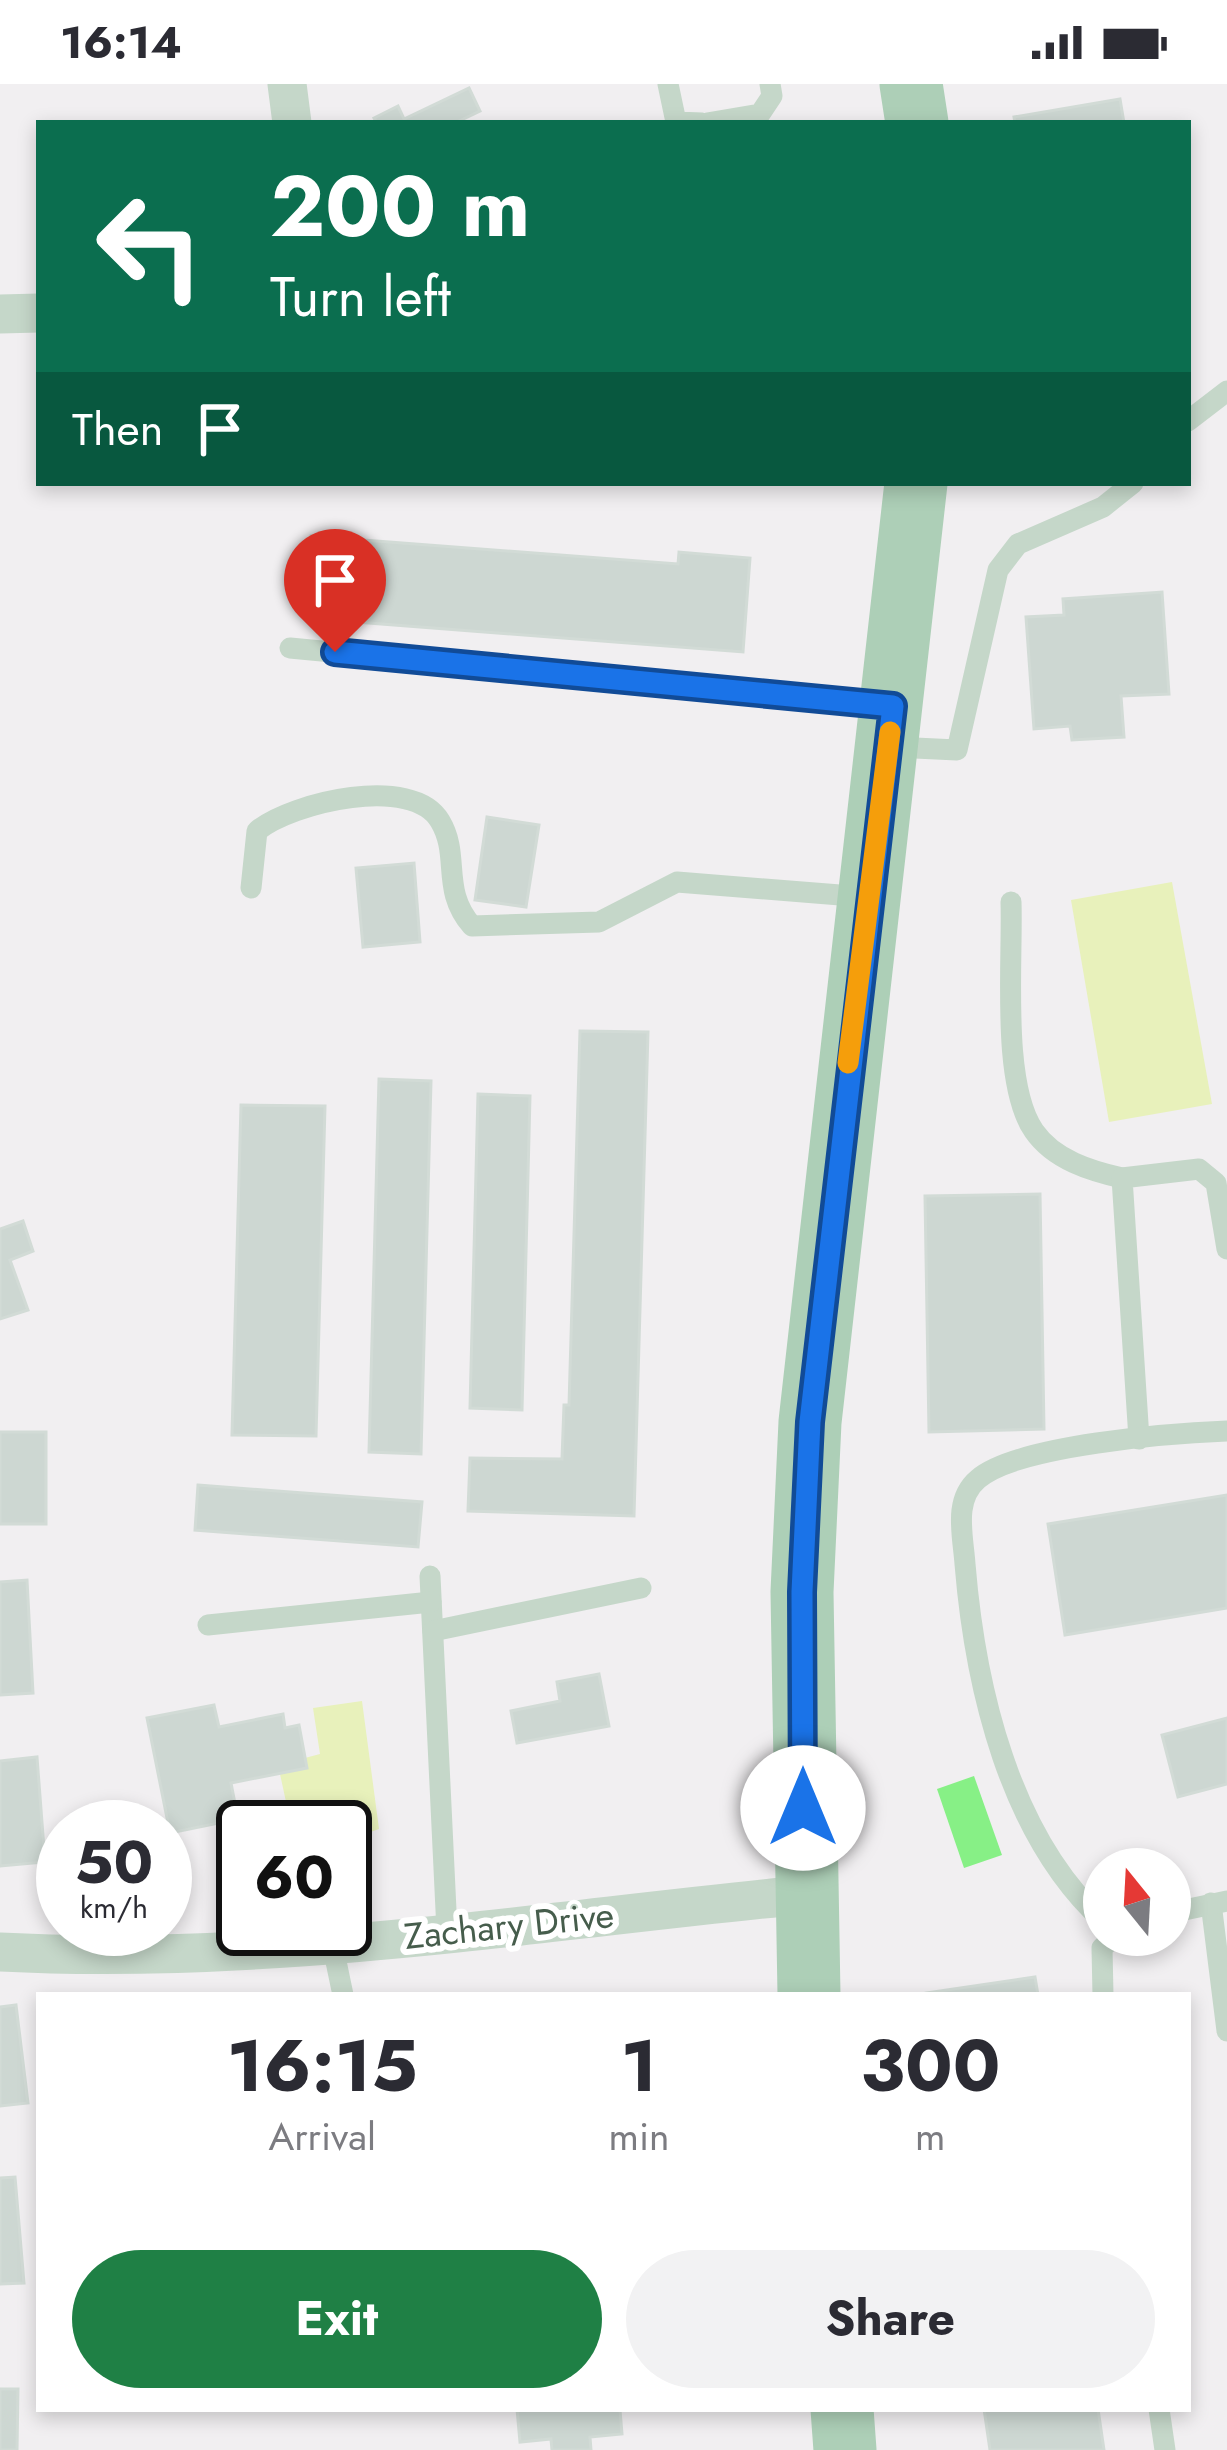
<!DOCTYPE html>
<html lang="en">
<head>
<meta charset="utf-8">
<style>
	:root { --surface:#fff; --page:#f2f2f3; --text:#2b2b33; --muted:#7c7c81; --accent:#1f8045 }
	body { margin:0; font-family:Jost,sans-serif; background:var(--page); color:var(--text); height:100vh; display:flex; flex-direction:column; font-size:45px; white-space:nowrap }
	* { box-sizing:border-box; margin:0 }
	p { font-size:39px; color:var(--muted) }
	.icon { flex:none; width:66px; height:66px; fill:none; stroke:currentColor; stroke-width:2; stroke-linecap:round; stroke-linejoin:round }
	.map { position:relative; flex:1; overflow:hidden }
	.panel { position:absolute; left:36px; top:1908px; width:1155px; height:420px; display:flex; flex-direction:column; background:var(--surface); border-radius:0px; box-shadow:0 6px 18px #0003 }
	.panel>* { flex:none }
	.top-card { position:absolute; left:36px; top:36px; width:1155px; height:366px; border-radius:0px; box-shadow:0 6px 18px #0003; background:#0b6e4f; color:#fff; overflow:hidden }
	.needle { width:78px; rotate:342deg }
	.fabs { position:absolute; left:1083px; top:1764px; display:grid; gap:24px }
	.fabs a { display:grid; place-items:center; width:108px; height:108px; border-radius:50%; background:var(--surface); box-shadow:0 6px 18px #0003; font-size:60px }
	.speed { position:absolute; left:36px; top:1716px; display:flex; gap:24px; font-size:60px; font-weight:700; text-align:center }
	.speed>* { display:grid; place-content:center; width:156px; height:156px; border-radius:50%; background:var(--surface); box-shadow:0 6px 18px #0003; line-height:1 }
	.speed small { font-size:30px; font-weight:400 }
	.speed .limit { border:6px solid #111; border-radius:18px; background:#fff; color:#111 }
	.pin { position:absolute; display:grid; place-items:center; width:102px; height:102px; color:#fff; margin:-123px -51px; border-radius:50% 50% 50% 0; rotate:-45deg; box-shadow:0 0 12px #0007 }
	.pin .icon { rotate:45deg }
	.me { position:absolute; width:132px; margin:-66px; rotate:0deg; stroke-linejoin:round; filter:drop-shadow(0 0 9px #0008) }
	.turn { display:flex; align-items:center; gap:42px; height:252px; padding:0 36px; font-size:54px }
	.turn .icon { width:156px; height:156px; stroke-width:2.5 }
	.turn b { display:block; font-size:84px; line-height:102px }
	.then { display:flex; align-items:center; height:114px; padding:0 36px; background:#0003; gap:24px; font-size:45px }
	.eta { display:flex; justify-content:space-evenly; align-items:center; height:204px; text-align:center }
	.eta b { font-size:72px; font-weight:700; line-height:84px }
	.cta { display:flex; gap:24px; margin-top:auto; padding:24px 36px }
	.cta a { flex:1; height:138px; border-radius:72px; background:var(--accent); color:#fff; font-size:48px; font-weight:700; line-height:138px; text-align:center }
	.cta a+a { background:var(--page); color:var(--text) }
	.status { display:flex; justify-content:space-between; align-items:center; height:84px; padding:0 60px; background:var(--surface); direction:ltr }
	.status svg { height:33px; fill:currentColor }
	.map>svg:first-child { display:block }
</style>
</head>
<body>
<div class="status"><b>16:14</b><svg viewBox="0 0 49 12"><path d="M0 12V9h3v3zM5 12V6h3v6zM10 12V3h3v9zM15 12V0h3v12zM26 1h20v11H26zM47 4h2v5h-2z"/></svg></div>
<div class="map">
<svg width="1227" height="2366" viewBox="0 0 1227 2366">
	<rect width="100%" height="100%" fill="#f1eff1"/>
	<g fill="#e8f1bb">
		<path d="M1172,798L1212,1020L1109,1038L1071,816Z"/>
		<path d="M362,1617L379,1745L345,1757V1743H302L288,1727L280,1690L306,1684L305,1674L320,1670L313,1624Z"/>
	</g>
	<path fill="#87f086" d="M974,1692L1002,1771L964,1784L937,1705Z"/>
	<g fill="#cdd7d2" stroke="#d2dbd6" stroke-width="3">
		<path d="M469,4L480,27L455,39H377L374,34L398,22L404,35Z"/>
		<path d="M1120,15L1124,39H1015L1014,33Z"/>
		<path d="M311,452L678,480L679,468L750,474L743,568L305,534Z"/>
		<path d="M1162,508L1169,610L1121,612L1124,653L1072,656L1070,642L1034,645L1026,533L1064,531L1063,515Z"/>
		<path d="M487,733L539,741L526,823L475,816Z"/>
		<path d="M414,779L420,858L363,863L356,784Z"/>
		<path d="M580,947L648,948L634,1432L468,1427L470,1374L562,1375L564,1321H569Z"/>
		<path d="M379,995L431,997L421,1370L369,1368Z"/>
		<path d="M478,1010L530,1012L522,1326L470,1324Z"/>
		<path d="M241,1021L325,1022L316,1352L232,1351Z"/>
		<path d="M1040,1110L1044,1345L929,1348L925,1112Z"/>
		<path d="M23,1137L33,1167L10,1176L28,1226L0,1235V1145Z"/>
		<rect x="0" y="1348" width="46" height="92"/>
		<path d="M198,1401L422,1418L418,1463L195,1446Z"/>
		<path d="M1227,1411V1524L1065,1551L1048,1440Z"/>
		<path d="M27,1496L33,1609L0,1611V1498Z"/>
		<path d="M599,1590L609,1642L517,1659L511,1627L560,1617L557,1598Z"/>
		<path d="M214,1621L219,1643L283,1630L285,1644L299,1641L307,1684L231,1699L238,1735L170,1749L147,1634Z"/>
		<path d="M1227,1634V1700L1178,1713L1162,1651Z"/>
		<path d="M37,1673L45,1778L0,1782V1677Z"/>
		<path d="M1035,1893L1038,1911H926V1909Z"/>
		<path d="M16,1921L28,2019L0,2022V1923Z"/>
		<path d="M15,2093L24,2199L0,2200V2094Z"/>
		<path d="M0,2305H18L17,2366H0Z"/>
		<path d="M517,2325H631L620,2326L622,2350L590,2353L591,2366H552L551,2355L520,2358Z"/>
		<path d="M984,2325H1098L1104,2366H990Z"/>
	</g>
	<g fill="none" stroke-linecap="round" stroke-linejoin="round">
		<g stroke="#c5d7c9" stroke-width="21">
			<path d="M668,0L676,38L702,39"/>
			<path d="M707,39L760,30L772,12L770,0"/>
			<path d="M1188,337L1227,307"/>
			<path d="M290,564L887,621"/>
			<path d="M894,663L957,666L998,486L1018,460L1103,423L1133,399"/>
			<path d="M251,804L257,747C292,718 413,690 440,737C461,772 440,805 472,842L599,838L677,798L865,813"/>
			<path d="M1011,818C1013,877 1001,1000 1034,1047C1054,1076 1091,1087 1122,1094"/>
			<path d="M1139,1355L1122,1094L1199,1085L1216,1099L1227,1165"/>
			<path d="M430,1492L447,1847"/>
			<path d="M208,1541L431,1518"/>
			<path d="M433,1547L641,1504"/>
			<path d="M1211,1819L1227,1947"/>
			<path d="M1170,1829L1227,1817"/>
			<path d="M1104,1838C1009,1752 975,1602 965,1480C963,1451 953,1416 978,1395C1017,1361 1174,1349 1227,1347"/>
			<path d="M333,1863L343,1911"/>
			<path d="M1103,1911L1102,1864L1116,1851"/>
			<path d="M1159,2325L1165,2366"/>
		</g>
		<g stroke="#c5d7c9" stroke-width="39">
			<path d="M287,0L292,39"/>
			<path d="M0,230L39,229"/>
			<path d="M0,1868C269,1882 536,1837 803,1811"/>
		</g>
		<g stroke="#adcfb7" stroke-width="63">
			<path d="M911,0L917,39"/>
			<path d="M809,1911L802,1508L810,1338L916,399"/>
			<path d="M842,2325L845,2366"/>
		</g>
	</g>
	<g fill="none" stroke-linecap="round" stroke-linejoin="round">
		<g stroke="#114b97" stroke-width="30">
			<path id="route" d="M335,568L893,622L810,1338L802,1508L803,1724"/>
		</g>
		<use href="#route" stroke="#1a73e8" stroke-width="21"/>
		<path stroke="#f59e0b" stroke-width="21" d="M848,979L890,648"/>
	</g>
	<g text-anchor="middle" stroke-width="12" stroke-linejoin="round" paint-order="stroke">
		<g font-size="36" fill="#465d4c" stroke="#fff">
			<text transform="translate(509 1841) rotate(-6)" y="13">Zachary Drive</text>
		</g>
	</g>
</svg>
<div class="fabs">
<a><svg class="needle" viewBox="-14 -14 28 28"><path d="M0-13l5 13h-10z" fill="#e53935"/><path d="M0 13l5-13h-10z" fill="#7c7c81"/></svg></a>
</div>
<div class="speed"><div>50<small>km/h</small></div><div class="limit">60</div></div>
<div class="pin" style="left:335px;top:568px;background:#d93025"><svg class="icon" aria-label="arrive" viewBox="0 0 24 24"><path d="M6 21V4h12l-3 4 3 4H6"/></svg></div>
<svg class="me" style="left:803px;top:1724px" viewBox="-20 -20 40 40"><circle r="19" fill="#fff"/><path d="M0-13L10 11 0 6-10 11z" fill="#1a73e8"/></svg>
<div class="top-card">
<div class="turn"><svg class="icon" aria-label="left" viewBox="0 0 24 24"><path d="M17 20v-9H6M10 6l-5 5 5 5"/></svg><div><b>200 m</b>Turn left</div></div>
<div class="then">Then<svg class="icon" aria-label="arrive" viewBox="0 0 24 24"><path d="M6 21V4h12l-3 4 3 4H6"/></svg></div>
</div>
<section class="panel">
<div class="eta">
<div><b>16:15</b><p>Arrival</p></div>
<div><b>1</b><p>min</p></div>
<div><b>300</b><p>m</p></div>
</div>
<div class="cta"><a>Exit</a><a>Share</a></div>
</section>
</div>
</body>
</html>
